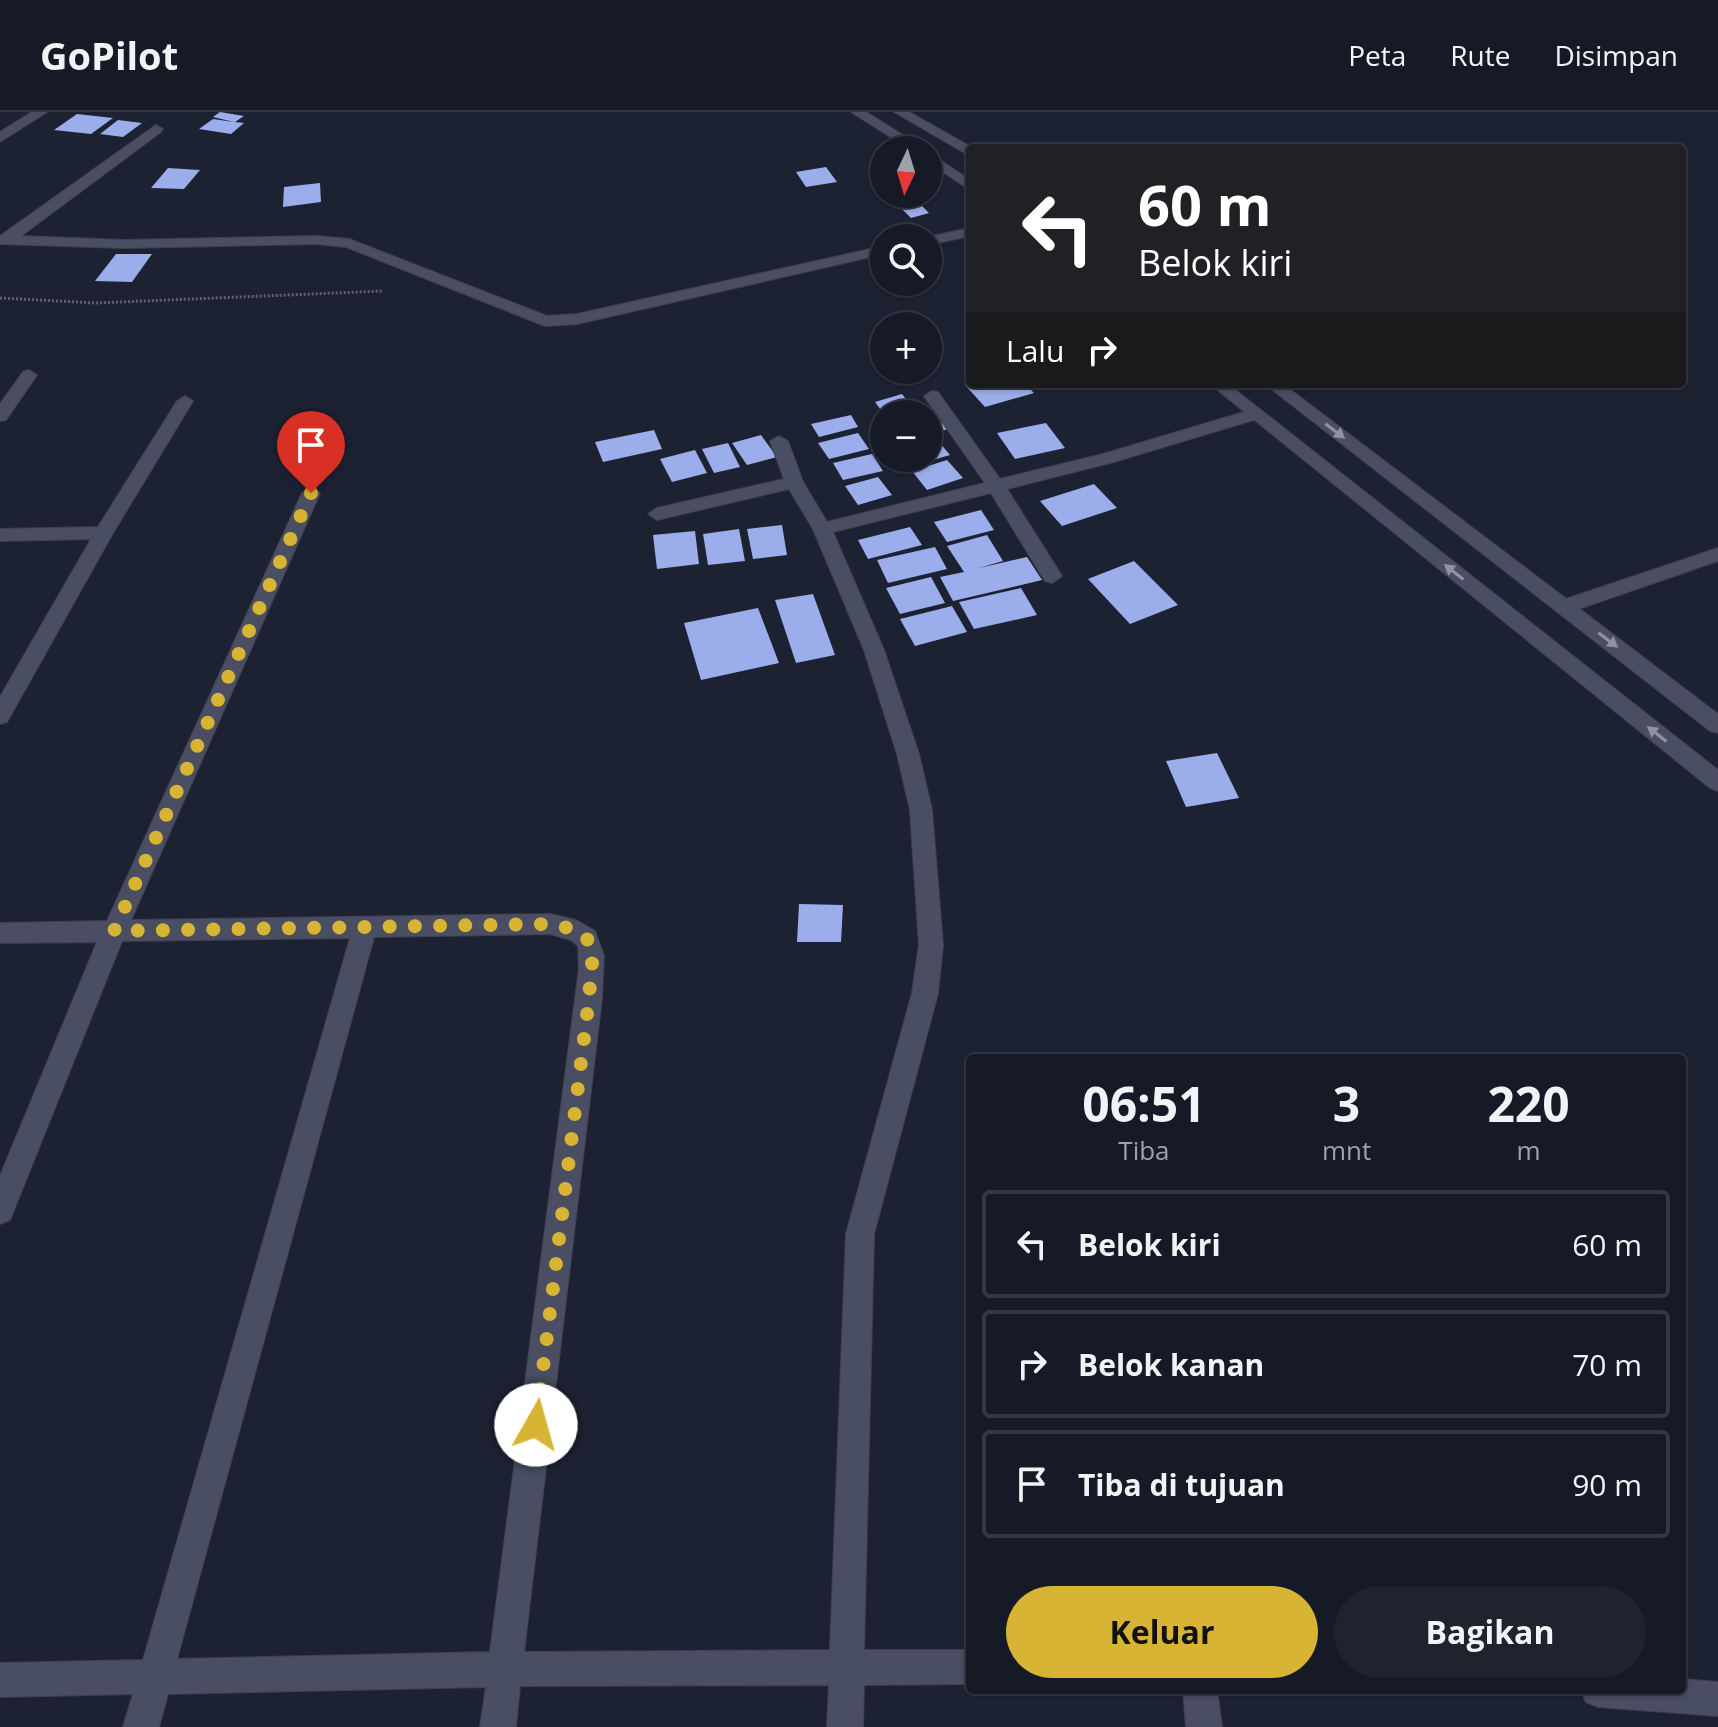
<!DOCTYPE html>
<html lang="id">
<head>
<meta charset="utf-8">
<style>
	:root { --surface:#161a26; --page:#1f232e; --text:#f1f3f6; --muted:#9ea1a7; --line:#353843; --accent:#d8b434 }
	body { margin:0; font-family:"Open Sans",sans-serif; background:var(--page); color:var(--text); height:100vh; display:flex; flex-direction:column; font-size:30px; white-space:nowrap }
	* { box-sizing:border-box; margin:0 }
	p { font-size:26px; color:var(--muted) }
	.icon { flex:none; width:44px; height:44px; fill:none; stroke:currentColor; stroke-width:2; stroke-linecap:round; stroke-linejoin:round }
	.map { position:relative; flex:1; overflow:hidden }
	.drawer { position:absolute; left:966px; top:942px; width:720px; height:640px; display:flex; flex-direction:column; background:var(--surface); border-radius:8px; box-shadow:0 2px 6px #0004,0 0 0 2px var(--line) }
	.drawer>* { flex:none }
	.hud { position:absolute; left:966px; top:32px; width:720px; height:244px; border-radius:8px; box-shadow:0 2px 6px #0004,0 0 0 2px var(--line); background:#202124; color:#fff; overflow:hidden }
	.needle { width:52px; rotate:184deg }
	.fabs { position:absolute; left:870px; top:24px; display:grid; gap:16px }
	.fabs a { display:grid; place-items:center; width:72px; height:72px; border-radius:50%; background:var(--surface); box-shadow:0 2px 6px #0004,0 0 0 2px var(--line); font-size:40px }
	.pin { position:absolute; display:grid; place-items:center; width:68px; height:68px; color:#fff; margin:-82px -34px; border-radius:50% 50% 50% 0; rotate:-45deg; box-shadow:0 0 8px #0007 }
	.pin .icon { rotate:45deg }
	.me { position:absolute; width:88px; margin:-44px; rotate:7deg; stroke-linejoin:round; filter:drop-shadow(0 0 6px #0008) }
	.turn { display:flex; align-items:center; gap:28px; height:168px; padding:0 40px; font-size:36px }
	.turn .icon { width:104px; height:104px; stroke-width:2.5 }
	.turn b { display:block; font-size:56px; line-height:68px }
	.then { display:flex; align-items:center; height:76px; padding:0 40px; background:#0003; gap:16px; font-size:30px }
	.eta { display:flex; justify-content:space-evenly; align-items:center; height:136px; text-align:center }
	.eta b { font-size:48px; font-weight:700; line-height:56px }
	.primary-button { display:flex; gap:16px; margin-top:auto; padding:16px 40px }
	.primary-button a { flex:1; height:92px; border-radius:48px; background:var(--accent); color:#111; font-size:32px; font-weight:700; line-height:92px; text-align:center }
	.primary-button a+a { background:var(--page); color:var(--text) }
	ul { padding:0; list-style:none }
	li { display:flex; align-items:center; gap:24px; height:108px; margin:0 16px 12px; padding:0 24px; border:4px solid var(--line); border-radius:8px }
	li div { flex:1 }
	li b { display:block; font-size:30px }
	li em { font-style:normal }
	header { display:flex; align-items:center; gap:48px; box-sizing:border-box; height:112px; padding:0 40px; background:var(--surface); border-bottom:2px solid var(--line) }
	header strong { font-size:38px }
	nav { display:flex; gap:44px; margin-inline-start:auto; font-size:28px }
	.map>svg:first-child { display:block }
</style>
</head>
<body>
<header>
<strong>GoPilot</strong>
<nav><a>Peta</a><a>Rute</a><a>Disimpan</a></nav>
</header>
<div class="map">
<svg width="1718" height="1615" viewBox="0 0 1718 1615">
	<rect width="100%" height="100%" fill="#1d2233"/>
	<g fill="#9cadeb">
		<path d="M220,0L244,4L235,10L244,11L231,22L199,17L213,7L234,10L213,5Z"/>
		<path d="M77,2L113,6L91,22L54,18Z"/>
		<path d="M118,8L142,11L123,25L100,22Z"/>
		<path d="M826,55L837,70L806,75L796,60Z"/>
		<path d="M168,56L200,58L184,77L151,76Z"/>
		<path d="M320,71L321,90L283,95L284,75Z"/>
		<path d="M911,83L929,101L911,106L893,88Z"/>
		<path d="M116,142H152L132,170L95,169Z"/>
		<path d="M970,271L1025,272L1034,281L985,295L965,273Z"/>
		<path d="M902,282L916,300L884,302L875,290Z"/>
		<path d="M936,300L949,317L928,322V302Z"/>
		<path d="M851,303L858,315L819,325L811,312Z"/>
		<path d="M1046,311L1065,336L1015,347L997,321Z"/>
		<path d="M654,318L662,337L603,350L595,330Z"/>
		<path d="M858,321L869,337L829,347L818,331Z"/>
		<path d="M761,323L777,345L747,353L732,331Z"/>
		<path d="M934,324L950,343L912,354L905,346H928V325Z"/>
		<path d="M728,331L740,355L714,361L702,337Z"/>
		<path d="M695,338L707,361L672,370L660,347Z"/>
		<path d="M872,342L883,359L843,368L833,351Z"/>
		<path d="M947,348L963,366L927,378L912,359Z"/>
		<path d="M878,365L892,383L858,393L845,374Z"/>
		<path d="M1094,372L1117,396L1062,414L1040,389Z"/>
		<path d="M981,398L994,418L947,430L934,410Z"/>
		<path d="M782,413L787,443L753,447L747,417Z"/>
		<path d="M910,415L922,433L868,447L858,428Z"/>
		<path d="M739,417L745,449L708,453L703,422Z"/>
		<path d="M695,419L699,452L657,457L653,423Z"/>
		<path d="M987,423L1003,449L979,456L1027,445L1042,468L953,489L940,465L964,460L947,434Z"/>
		<path d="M935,435L947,457L888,471L877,448Z"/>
		<path d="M1134,449L1178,493L1130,512L1088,467Z"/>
		<path d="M931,465L945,491L900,502L886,476Z"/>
		<path d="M1021,476L1037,503L974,517L959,490Z"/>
		<path d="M813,482L835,543L796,551L775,488Z"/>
		<path d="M952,494L967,520L915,534L900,507Z"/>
		<path d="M758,496L779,551L701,568L684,511Z"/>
		<path d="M1217,641L1239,686L1186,695L1166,649Z"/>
		<path d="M799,792L843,793L841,830H797Z"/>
	</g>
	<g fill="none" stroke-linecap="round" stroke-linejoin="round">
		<g stroke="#3d404e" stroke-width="2">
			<g id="minor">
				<path d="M32,0H47L0,30V20Z"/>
				<path d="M156,13L163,17L161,20L21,124L124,128L316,124L349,127L547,204L577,202L884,134V142L577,212L545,214L346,135L316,132L124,136L0,132V124Z"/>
				<path d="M970,116V124L928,133V126H923Z"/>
				<path d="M29,258L37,263L6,308L0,309V292L23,260Z"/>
				<path d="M932,279L938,280L1000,367L1103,342L1254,297L1262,302L1260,306L1114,350L1007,377L1062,464L1052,471L1045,469L991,381L833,420L884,538L919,642L932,698L943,833L938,881L874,1122L864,1538H970V1572L864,1573L863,1615H827L829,1573L520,1574L516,1615H480L486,1575L168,1582L159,1615H123L133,1582L0,1585V1551L143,1548L350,826L122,829L10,1108L0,1112V1064L97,830L0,831V811L107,809L302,381L311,375L320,381L131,808L550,802L576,808L595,819L604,844L602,886L524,1540L830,1538L846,1122L912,881L919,833L910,698L897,642L864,538L813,417L789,377L657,408L648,402L657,396L784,367L770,329L779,324L788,329L803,370L827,410L985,371L924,284ZM550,822L571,828L578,834L579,856L490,1540L177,1547L374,825Z"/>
				<path d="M185,284L193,289L113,421L7,610L0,612V585L91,427L0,429V417L98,415L177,289Z"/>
				<path d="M1718,436V449L1564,502L1554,495L1557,490Z"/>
				<path d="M1682,1567L1718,1570V1604L1598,1595L1586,1590L1581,1578H1682Z"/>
				<path d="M1183,1578H1217L1222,1615H1186Z"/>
			</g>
		</g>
		<g stroke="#3d404e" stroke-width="2">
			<g id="tertiary">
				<path d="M851,0H866L927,38H911Z"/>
				<path d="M894,0H909L973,36H970V44Z"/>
				<path d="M928,40L970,68V78L928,50Z"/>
				<path d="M1210,272H1228L1718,658V679L1710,676Z"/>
				<path d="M1265,272H1283L1718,602V621L1710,619Z"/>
			</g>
		</g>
		<path stroke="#5f6372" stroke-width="3" stroke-dasharray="2 2" stroke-linecap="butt" d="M0,186L96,191L383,179"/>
		<use href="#minor" fill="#494e62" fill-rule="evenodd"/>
		<use href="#tertiary" fill="#494e62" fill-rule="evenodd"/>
	</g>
	<defs><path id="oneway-solid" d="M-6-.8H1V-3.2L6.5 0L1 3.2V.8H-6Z" transform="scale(2)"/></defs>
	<g fill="#8e92a2">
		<use href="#oneway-solid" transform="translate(1335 319) rotate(37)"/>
		<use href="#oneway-solid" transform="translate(1454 460) rotate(-142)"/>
		<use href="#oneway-solid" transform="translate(1608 528) rotate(37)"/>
		<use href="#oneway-solid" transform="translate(1657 622) rotate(-142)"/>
	</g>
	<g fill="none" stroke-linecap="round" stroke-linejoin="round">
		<path stroke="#d8b434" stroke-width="14" stroke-dasharray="0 25.2" d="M311,381L114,819L550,812C604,821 592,839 589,886L536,1313"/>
	</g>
</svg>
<div class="fabs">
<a><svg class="needle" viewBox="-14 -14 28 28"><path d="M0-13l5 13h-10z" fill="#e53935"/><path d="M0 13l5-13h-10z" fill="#9ea1a7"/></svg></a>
<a><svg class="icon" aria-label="search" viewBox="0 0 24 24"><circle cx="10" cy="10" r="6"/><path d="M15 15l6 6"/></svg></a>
<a>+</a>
<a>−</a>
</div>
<div class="pin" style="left:311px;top:381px;background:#d93025"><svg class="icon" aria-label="arrive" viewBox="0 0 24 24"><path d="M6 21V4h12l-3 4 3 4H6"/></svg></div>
<svg class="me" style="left:536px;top:1313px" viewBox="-20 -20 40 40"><circle r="19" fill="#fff"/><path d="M0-13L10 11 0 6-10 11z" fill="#d8b434"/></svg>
<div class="hud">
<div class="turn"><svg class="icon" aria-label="left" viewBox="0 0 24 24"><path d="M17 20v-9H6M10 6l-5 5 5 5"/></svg><div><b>60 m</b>Belok kiri</div></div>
<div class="then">Lalu<svg class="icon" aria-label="right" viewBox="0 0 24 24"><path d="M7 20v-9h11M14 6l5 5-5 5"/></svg></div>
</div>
<section class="drawer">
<div class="eta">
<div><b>06:51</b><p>Tiba</p></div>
<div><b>3</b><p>mnt</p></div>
<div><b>220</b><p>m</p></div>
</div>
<ul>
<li><svg class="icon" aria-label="left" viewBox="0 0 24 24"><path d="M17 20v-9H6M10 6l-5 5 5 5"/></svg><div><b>Belok kiri</b></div><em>60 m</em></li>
<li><svg class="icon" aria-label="right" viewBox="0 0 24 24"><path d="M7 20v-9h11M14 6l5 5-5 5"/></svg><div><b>Belok kanan</b></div><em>70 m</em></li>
<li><svg class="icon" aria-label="arrive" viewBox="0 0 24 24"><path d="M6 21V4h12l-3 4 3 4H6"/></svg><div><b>Tiba di tujuan</b></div><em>90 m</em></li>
</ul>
<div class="primary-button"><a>Keluar</a><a>Bagikan</a></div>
</section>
</div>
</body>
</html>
